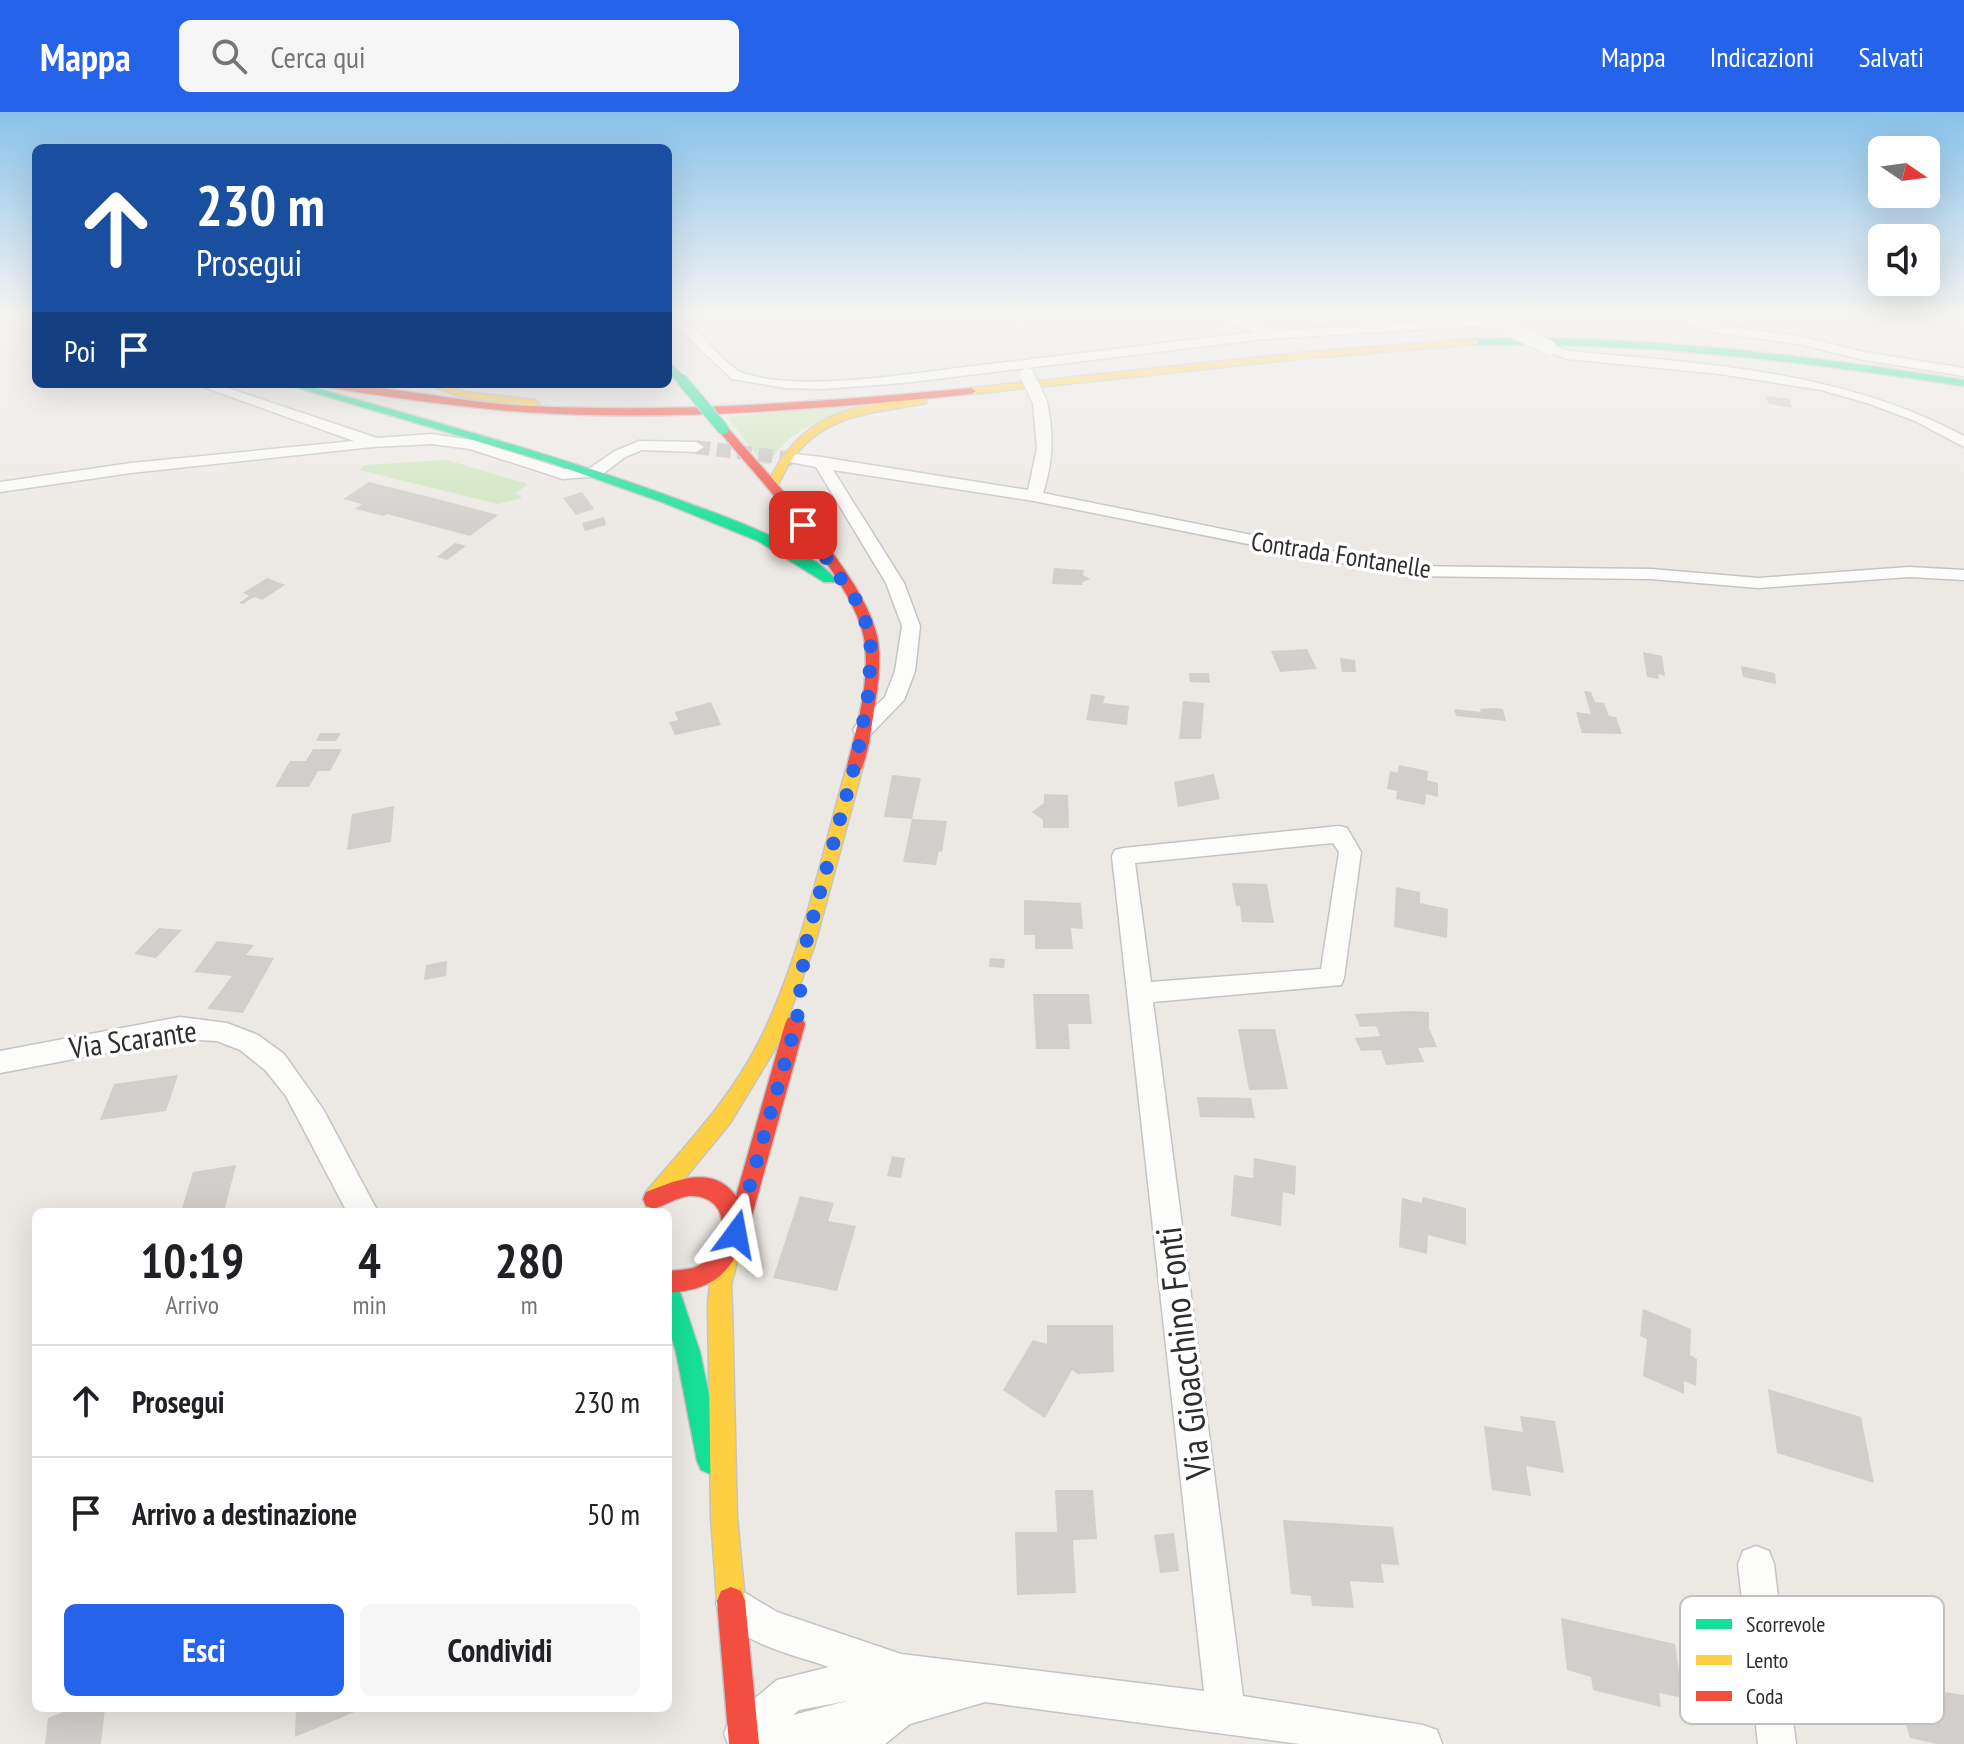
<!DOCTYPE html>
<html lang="it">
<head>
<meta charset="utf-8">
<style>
	:root { --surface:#fff; --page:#f6f6f6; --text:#202124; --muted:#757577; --line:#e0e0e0; --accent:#2563eb }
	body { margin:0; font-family:"PT Sans Narrow",sans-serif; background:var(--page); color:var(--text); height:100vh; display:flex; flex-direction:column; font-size:30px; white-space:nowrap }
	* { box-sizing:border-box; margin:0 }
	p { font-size:26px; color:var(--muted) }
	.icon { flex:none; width:44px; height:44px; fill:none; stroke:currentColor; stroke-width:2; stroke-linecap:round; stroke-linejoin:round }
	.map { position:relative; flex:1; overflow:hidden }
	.sheet { position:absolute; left:32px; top:1096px; width:640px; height:504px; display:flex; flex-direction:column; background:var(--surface); border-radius:12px; box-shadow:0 8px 32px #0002 }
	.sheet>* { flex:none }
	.guide { position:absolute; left:32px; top:32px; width:640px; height:244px; border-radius:12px; box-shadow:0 8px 32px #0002; background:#1a4fa0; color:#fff; overflow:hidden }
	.needle { width:52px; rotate:103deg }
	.tools { position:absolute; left:1868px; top:24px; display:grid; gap:16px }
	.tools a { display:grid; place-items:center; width:72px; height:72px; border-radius:12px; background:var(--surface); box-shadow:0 8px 32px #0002; font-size:40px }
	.pin { position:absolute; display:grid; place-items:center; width:68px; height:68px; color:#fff; margin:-34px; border-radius:16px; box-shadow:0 4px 12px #0006 }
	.me { position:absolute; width:88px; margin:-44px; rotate:13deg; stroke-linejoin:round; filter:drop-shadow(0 0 6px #0008) }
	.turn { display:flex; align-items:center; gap:28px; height:168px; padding:0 32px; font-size:36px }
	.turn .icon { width:104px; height:104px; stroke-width:2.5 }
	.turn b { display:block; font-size:56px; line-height:68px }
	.then { display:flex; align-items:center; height:76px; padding:0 32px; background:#0003; gap:16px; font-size:30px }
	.eta { display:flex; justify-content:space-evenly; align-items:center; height:136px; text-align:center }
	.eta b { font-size:48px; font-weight:800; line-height:56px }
	.primary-button { display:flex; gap:16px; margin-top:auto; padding:16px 32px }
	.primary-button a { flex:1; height:92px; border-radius:12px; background:var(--accent); color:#fff; font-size:32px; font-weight:800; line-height:92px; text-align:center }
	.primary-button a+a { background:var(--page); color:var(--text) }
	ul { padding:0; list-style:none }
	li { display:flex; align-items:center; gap:24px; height:112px; padding:0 32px; border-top:2px solid var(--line) }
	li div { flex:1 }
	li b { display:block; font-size:30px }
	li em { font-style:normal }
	header { display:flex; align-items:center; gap:48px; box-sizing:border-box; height:112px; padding:0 40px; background:var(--accent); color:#fff }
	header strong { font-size:38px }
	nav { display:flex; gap:44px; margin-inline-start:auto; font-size:28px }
	.search { width:560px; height:72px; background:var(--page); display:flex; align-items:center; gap:20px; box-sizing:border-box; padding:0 28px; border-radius:12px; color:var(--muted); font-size:30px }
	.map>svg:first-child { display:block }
</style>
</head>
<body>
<header>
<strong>Mappa</strong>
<div class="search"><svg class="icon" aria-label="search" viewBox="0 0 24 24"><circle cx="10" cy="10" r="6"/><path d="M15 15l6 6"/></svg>Cerca qui</div>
<nav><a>Mappa</a><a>Indicazioni</a><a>Salvati</a></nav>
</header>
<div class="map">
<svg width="1964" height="1632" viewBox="0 0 1964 1632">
	<rect width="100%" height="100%" fill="#ece8e4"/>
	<g fill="#cee6be">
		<path d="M865,292C829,306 788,315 769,352H763L727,305Z"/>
		<path d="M447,348L528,372L516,381L522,386L498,392L359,358L365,353Z"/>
	</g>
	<g fill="#d1cecb">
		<path d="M1766,284L1790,287L1792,296L1768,292Z"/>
		<path d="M369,370L430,385L498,403L470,424L387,402L384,404L355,397L362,392L343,387Z"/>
		<path d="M582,380L594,397L576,403L563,386Z"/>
		<path d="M604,405L606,413L585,419L582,411Z"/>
		<path d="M455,431L466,434L447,448L437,445Z"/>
		<path d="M1054,456L1084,458L1083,463L1090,467L1083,470L1082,473L1052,472Z"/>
		<path d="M267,466L285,473L262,488L254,485L243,492L239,491L249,484L243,481Z"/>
		<path d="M1307,537L1317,557L1280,560L1271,539Z"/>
		<path d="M1643,540L1662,544L1665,564L1658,562L1659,567L1647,565Z"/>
		<path d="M1340,546L1355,548L1356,560H1342Z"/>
		<path d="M1741,554L1775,561L1776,572L1743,565Z"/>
		<path d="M1189,561H1209L1210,571L1190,570Z"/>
		<path d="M1584,579L1591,580L1595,590L1604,591L1609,604L1616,605L1622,622L1582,621L1576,600L1591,602Z"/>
		<path d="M1091,582L1105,584L1103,591L1129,594L1127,613L1086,608Z"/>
		<path d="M1183,589L1204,591L1201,627H1179Z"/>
		<path d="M711,590L721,613L675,623L669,610L678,608L675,600Z"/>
		<path d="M1493,596L1503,597L1506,609L1456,604L1454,597L1481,600L1480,597Z"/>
		<path d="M320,621H341L336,629H316Z"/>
		<path d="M313,637H342L330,659H318L309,675H275L290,649H306Z"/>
		<path d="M1399,653L1428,659L1427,668L1438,671V685L1426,682L1425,693L1396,687L1397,679L1387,677L1390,659L1398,661Z"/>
		<path d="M1214,662L1220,687L1178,695L1174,670Z"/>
		<path d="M892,663L921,666L912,707L884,705Z"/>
		<path d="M1044,682L1068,683L1069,716H1043V708L1032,700L1044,691Z"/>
		<path d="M394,694L391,730L347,738L352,702Z"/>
		<path d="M912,707L947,709L942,740L939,739L936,753L903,750Z"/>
		<path d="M1232,771L1267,772L1274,811L1242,810L1240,794H1236Z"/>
		<path d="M1396,775L1420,780V791L1448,797L1447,826L1394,815Z"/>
		<path d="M1024,788L1081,791L1083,817L1071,816L1073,837H1035V823H1024Z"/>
		<path d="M159,816L182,818L156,846L134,842Z"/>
		<path d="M217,829L254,833L246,843L274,846L243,901L207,897L232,864L194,860Z"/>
		<path d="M990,846L1005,847L1004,856L989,855Z"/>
		<path d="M447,849L446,864L424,868L426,853Z"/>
		<path d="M1033,882H1089L1092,912H1068L1070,937H1036Z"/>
		<path d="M1408,899L1429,900V916L1437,935L1418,936L1424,950L1386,953L1381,938L1361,939L1355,926L1380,924L1376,914L1360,915L1355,902Z"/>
		<path d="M1238,917H1275L1288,977L1249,978Z"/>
		<path d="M178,963L166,999L100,1008L114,972Z"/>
		<path d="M1197,985L1251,986L1255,1006L1200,1005Z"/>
		<path d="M892,1044L905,1046L901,1066L887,1064Z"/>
		<path d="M1254,1046L1296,1054L1295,1083L1283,1080L1281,1114L1231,1104L1234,1063L1253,1066Z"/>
		<path d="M236,1053L224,1100H181L193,1060Z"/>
		<path d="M800,1084L834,1091L828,1109L856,1114L837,1179L773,1166Z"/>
		<path d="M1423,1085L1466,1096V1133L1428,1123L1427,1142L1399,1135L1402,1086L1422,1091Z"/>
		<path d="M1643,1197L1691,1217L1690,1243L1697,1247L1696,1274L1684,1269V1282L1643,1264L1647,1227L1640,1224Z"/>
		<path d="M1047,1213H1113L1114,1260L1078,1262L1072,1258L1045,1306L1003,1278L1033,1228L1047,1232Z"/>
		<path d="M1768,1277L1861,1305L1874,1371L1777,1341Z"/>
		<path d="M1520,1304L1555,1309L1564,1361L1526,1354L1531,1384L1492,1378L1484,1314L1523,1320Z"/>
		<path d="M1055,1378H1093L1097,1427L1073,1428L1076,1481L1017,1483L1015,1420H1057Z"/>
		<path d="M1283,1408L1393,1415L1399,1453L1381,1452L1384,1471L1350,1469L1354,1496L1312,1494L1311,1484L1291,1482Z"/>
		<path d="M1174,1421L1179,1459L1160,1461L1154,1423Z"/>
		<path d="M1561,1506L1675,1532L1683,1586L1659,1581L1661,1595L1593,1578L1591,1565L1567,1558Z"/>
		<path d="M1886,1545L1936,1555L1944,1580L1964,1583V1632H1937L1910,1626Z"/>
		<path d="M73,1596H105L101,1632H45L48,1606Z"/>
		<path d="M296,1596H364L295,1625Z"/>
	</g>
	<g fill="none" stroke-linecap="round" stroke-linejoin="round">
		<path stroke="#c6c3c0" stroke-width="14" stroke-dasharray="14 7" stroke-linecap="butt" d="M696,335L795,347"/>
		<g stroke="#c5c4c5" stroke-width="3">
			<g id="street">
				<path d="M18,201H36V209L19,204Z"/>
				<path d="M668,201C700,211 720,252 743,261C798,281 915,261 973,254C1068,243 1162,231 1257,220L1193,201C1219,201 1250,203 1273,219L1478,206L1514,216L1507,220L1478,214L1264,227L903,271L823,277L786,276L732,267L679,217L668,210Z"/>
				<path d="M1651,201H1670L1716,213L1799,224L1864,240L1964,256V264L1864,248L1799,232L1715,221Z"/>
				<path d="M1550,232L1569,239C1705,252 1841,258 1964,324V335L1915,309L1867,291L1821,278L1720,262L1567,247L1545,239L1543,236Z"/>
				<path d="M195,272H216L377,326L432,322L472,328L564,357L590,356L615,339L639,329L696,330L704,335L696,340L642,338L625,345L600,364L563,367L470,337L432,332L372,335L131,361L0,380V370L131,351L354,329Z"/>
				<path d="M1040,286L1047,290C1054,321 1053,351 1043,381L1407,454L1651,457L1758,466L1909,455L1964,458V468L1909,465L1758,476L1651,467L1407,464L1034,389L833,358L904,471L920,514L915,559L904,588L870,623H856L853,618L856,613L885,585L895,559L902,514L886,471L816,355L790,350L787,347L795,342L821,345L1028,378L1037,337L1033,290Z"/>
				<path d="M1339,714L1347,716L1361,740L1344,866L1341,873L1153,890L1243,1584L1423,1613L1437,1618L1442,1632H1300L985,1590L910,1612L885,1632H728L724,1622L729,1608L777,1568L829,1555C792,1542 732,1531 716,1492L721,1479L734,1474L777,1500L901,1542L1204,1579L1112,744L1115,738L1123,736ZM1333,731L1339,740L1321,857L1151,870L1135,751ZM847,1589L793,1603L799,1598Z"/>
				<path d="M180,905L227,911L258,923L284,942L323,997L378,1100H347L286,984L265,958L240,938L217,929L180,927L0,961V939Z"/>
				<path d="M1756,1434L1769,1439L1774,1452L1796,1632H1758L1738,1452L1743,1439Z"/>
			</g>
		</g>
		<g stroke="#c5c4c5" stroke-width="3">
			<g id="fast">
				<path d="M1536,226C1680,228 1822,246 1964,268V274C1801,249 1639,229 1474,233L1469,230L1474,227Z"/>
				<path d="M668,250L686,266V270H678L668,259Z"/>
				<path d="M285,272H302C430,309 559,343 685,390C732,407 801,431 836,467L834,470H824L758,429L662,390L551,351Z"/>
				<path d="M668,1165L676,1168L700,1240L723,1349L719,1358L710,1362L701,1358L697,1349L676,1240L668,1214Z"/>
			</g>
		</g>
		<g stroke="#c5c4c5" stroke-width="3">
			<g id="slow">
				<path d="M1474,227L1478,228V232L1298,247L971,282L966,279L971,276L1298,241Z"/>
				<path d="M427,272H442L466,280L534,288L539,291L534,294L465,286Z"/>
				<path d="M922,286L926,287V291C875,301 823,301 791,349C785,357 781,367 776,377L766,374C802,301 847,294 922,286Z"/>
				<path d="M855,649L863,654L814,835L778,932L730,1011L662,1094L654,1097L646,1094L643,1087L646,1080C687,1032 732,985 760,928C802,843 821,745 847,654Z"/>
				<path d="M729,1128L737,1131L740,1139L731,1173L732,1194L737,1405L745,1489L741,1499L731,1503L721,1499L717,1489L711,1405L708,1194C709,1172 712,1152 721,1131Z"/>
			</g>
		</g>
		<g stroke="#c5c4c5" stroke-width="3">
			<g id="jam">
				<path d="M319,272C388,272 459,291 529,294C677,301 824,290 971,276L976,279L971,282C822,297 672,310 523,300C456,295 390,285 324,275Z"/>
				<path d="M719,315H727C769,364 864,463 877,524C882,547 878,575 874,598C871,617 869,640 861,658L855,659L847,654C857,615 871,567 864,526C854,468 758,366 719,319Z"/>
				<path d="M795,904L802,906L805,912L747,1122C729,1163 714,1177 668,1181V1159C676,1158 685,1158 693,1156C729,1143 736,1082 689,1084C678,1085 665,1093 654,1097L646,1094L643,1087L646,1080C676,1068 713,1052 736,1084L785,912L788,906Z"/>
				<path d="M731,1475L741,1479L745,1489L759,1632H729L717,1489L721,1479Z"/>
			</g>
		</g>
		<use href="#street" fill="#fcfcfb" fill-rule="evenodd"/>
		<use href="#fast" fill="#16e098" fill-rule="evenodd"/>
		<use href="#slow" fill="#ffcf43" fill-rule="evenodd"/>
		<use href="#jam" fill="#f24e42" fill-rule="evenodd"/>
		<g stroke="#c5c4c5" stroke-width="16" stroke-linecap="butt">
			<g id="street-bridge">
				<path d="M1507,216L1550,236"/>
				<path d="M1027,263L1040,290"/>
			</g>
		</g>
		<g stroke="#c5c4c5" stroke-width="13" stroke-linecap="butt">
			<path id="fast-bridge" d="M682,268L723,317"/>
		</g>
		<use href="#street-bridge" stroke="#fcfcfb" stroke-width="14"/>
		<use href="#fast-bridge" stroke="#16e098" stroke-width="11"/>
	</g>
	<linearGradient id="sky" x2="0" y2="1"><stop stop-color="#88c2ea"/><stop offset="0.47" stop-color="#f6f5f3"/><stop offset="1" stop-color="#f6f5f3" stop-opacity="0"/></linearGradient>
	<rect width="1964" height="429" fill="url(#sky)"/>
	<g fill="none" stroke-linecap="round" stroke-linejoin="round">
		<path stroke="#2563eb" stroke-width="14" stroke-dasharray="0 25.2" d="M736,1122L797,908L805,835L857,645L869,578L871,524L858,491L803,413"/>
	</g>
	<g text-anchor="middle" stroke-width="7" stroke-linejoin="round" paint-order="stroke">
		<g font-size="26" fill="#2e2e2e" stroke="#fff">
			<text transform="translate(1341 443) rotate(9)" y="9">Contrada Fontanelle</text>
		</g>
		<g font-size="30" fill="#2e2e2e" stroke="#fff">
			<text transform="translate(133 928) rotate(-8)" y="10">Via Scarante</text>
		</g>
		<g font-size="36" fill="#2e2e2e" stroke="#fff">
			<text transform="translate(1183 1241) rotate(-97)" y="13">Via Gioacchino Fonti</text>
		</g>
	</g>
	<rect x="1680" y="1484" width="264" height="128" rx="12" fill="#fff" stroke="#c0c0c0" stroke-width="2"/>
	<rect x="1696" y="1507" width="36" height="10" fill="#16e098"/>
	<rect x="1696" y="1543" width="36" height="10" fill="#ffcf43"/>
	<rect x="1696" y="1579" width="36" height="10" fill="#f24e42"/>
	<g font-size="22" fill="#2e2e2e">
		<text x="1746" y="1520">Scorrevole</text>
		<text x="1746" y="1556">Lento</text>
		<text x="1746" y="1592">Coda</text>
	</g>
</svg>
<div class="tools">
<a><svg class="needle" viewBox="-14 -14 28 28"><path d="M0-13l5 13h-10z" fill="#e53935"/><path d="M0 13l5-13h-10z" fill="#757577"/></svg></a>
<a><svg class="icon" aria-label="sound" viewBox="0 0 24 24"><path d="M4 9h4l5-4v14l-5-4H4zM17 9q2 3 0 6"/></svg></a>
</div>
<div class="pin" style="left:803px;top:413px;background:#d93025"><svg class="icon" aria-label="arrive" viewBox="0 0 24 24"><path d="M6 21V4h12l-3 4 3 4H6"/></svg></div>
<svg class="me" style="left:736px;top:1122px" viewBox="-20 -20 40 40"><path d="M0-17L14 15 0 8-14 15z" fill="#2563eb" stroke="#fff" stroke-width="4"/></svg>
<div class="guide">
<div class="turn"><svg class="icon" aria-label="ahead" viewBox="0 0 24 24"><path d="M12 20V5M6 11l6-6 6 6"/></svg><div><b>230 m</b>Prosegui</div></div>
<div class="then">Poi<svg class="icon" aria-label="arrive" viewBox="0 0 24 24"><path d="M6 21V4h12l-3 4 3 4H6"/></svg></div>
</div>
<section class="sheet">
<div class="eta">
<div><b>10:19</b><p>Arrivo</p></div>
<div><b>4</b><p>min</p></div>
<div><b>280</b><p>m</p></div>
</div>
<ul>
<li><svg class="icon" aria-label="ahead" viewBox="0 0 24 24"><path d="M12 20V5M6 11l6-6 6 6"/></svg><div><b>Prosegui</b></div><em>230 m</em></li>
<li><svg class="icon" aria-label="arrive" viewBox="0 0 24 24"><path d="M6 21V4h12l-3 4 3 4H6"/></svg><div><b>Arrivo a destinazione</b></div><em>50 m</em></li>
</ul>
<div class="primary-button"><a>Esci</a><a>Condividi</a></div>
</section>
</div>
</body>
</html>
